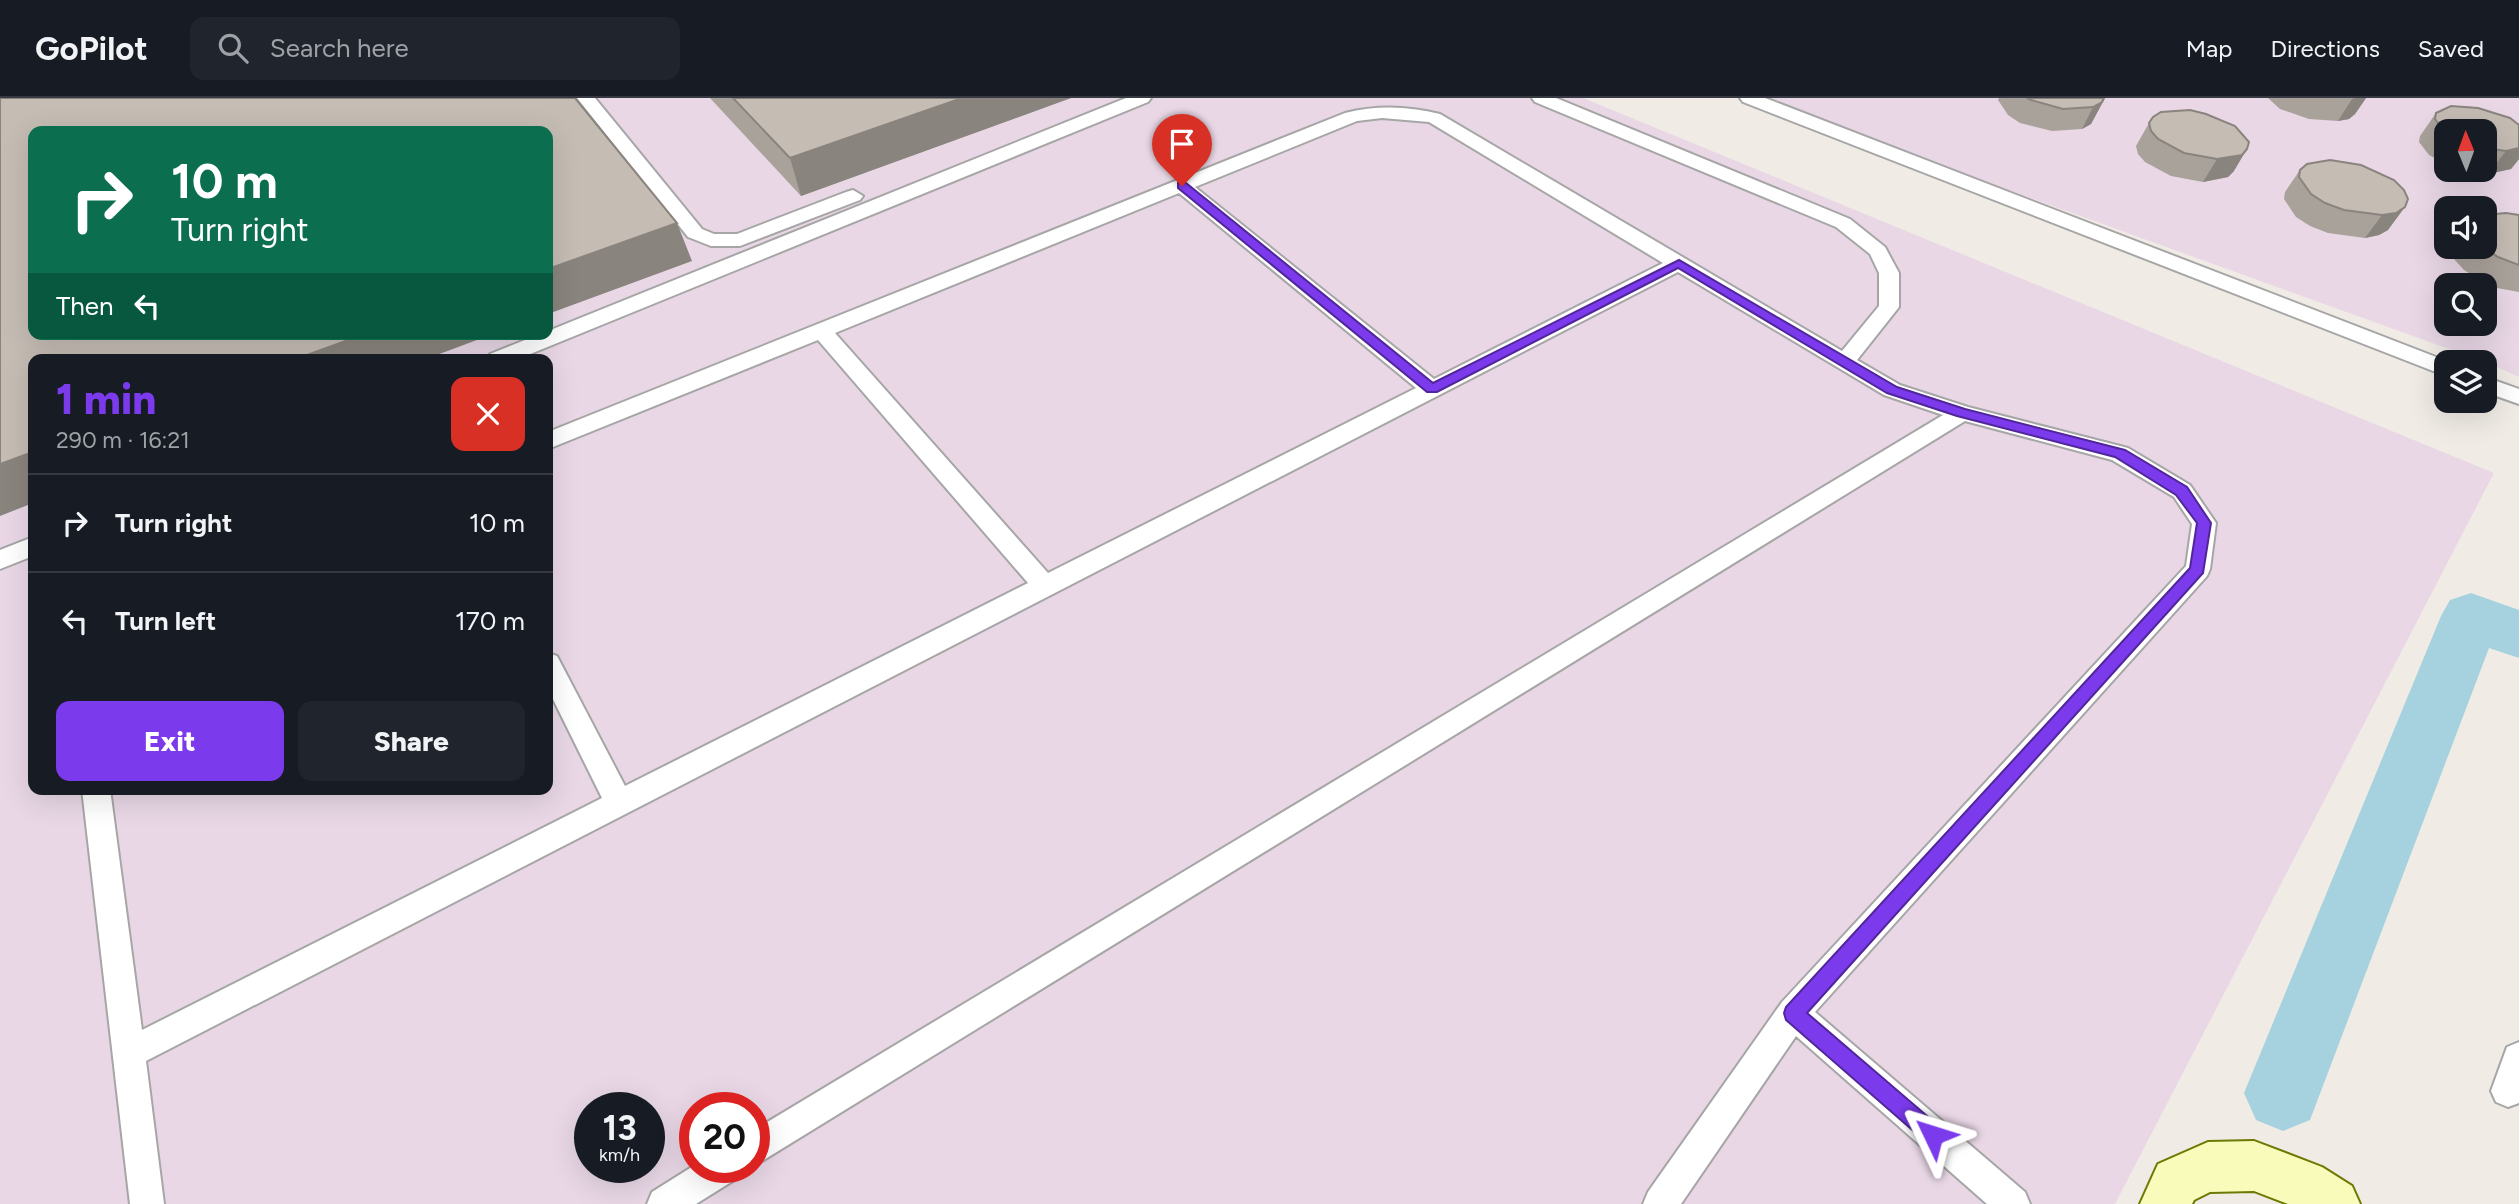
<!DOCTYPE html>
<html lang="en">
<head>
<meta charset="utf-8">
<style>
	:root { --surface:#171b24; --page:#20242c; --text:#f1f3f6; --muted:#9ea1a6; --line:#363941; --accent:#7c3aed }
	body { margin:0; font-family:Figtree,sans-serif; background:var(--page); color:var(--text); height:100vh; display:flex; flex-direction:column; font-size:26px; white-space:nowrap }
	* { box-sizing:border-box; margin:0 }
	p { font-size:23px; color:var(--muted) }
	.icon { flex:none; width:38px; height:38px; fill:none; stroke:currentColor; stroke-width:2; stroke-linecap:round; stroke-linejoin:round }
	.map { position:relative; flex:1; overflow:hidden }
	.details { position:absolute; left:28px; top:256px; width:525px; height:441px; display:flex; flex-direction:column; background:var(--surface); border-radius:14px; box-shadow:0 7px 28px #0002 }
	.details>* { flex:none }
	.banner { position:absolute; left:28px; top:28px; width:525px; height:214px; border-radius:14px; box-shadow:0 7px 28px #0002; background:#0b6e4f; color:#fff; overflow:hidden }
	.needle { width:46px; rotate:359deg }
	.fabs { position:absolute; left:2434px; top:21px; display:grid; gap:14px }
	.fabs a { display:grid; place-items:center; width:63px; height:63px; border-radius:14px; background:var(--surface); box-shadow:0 7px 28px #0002; font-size:35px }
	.speed { position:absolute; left:574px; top:994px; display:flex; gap:14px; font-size:35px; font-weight:700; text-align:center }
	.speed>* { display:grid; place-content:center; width:91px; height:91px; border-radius:50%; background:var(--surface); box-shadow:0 7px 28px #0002; line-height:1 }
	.speed small { font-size:18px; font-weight:400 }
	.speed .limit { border:10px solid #d22; background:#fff; color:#111 }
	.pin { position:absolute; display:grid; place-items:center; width:60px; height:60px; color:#fff; margin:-72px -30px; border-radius:50% 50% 50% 0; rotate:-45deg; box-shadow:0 0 7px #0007 }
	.pin .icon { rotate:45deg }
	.me { position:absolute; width:77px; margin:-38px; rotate:311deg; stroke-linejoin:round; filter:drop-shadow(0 0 5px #0008) }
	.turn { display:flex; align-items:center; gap:24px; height:147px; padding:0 28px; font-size:32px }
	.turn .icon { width:91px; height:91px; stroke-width:2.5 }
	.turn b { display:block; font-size:49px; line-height:60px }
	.then { display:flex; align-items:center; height:66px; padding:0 28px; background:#0003; gap:14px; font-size:26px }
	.round { display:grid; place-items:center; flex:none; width:74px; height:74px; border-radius:14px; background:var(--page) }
	.overview { display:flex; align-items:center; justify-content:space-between; height:119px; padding:0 28px }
	h1 { font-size:42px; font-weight:800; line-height:52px; color:var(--accent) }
	.button { display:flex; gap:14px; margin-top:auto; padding:14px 28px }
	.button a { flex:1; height:80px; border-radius:14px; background:var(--accent); color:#fff; font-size:28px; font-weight:800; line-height:80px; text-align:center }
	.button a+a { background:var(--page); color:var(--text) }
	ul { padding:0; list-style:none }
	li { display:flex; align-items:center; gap:21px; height:98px; padding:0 28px; border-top:2px solid var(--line) }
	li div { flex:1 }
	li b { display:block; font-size:26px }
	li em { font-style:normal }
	header { display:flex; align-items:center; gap:42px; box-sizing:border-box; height:98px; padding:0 35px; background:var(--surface); border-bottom:2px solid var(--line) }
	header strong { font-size:33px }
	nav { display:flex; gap:38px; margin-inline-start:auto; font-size:24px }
	.search { width:490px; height:63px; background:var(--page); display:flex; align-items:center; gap:18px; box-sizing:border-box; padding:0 24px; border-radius:14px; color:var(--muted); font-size:26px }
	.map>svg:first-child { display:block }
</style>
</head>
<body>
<header>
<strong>GoPilot</strong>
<div class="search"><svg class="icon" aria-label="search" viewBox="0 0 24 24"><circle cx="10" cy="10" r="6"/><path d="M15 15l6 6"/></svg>Search here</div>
<nav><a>Map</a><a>Directions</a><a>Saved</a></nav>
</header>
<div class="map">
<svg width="2519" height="1106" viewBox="0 0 2519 1106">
	<rect width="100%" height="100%" fill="#f0ece5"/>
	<g fill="#e9d7e6" fill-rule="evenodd">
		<path d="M0,0H1583L2494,375L2115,1106H0ZM33,33H548V236H33ZM33,261H548V691H33ZM590,1010H649V1069H590ZM695,1010H754V1069H695Z"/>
		<path d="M1753,0H2519V279L2485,264ZM2446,33H2485V72H2446ZM2446,110H2485V149H2446ZM2446,187H2485V226H2446Z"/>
	</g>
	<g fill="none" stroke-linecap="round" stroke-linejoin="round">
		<path fill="#a5d2de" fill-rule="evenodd" d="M2471,495L2519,512V560L2489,550L2310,1022L2283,1033L2256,1022L2244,995L2441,518L2450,502Z"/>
		<g stroke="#a6a6a6" stroke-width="4">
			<g id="lane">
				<path d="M577,0H595L702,131L714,136H737L846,94L853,92L863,98L860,102L740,148H711L688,139Z"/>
				<path d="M1126,0H1151L1148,4L518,261H487L490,256L540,236H548V233Z"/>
				<path d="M1532,0H1556L1850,121L1885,149L1899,175V209L1857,262L1900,287L1968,309L2128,350L2190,387L2216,425L2210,471L2207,478L1815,914L2025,1094L2030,1106H1987L1796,938L1681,1106H1643L1648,1094L1782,904L2186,468L2192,426L2174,399L2112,362L1965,323L754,1068V1032L1943,317L1884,297L1678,174L146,963L164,1106H130L82,691H110L142,932L602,700L548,591V555L557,558L625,688L1028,485L818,242L548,351V334L1345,15C1377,7 1408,8 1440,16L1842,253L1879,208V175L1870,156L1836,129L1535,4ZM1382,20L1429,24L1663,165L1434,281L1195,89L1357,23ZM1179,95L1416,290L1048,475L835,235Z"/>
				<path d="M1740,0H1765L2449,264H2446V278L1743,4Z"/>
				<path d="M2485,279L2519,291V306L2485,294Z"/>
				<path d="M33,439V458L0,471V452Z"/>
				<path d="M2519,944V1005L2508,1009L2496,1004L2491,993L2507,949Z"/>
				<path d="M695,1067L741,1069L736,1081L696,1106H647L652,1094Z"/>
			</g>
		</g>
		<g stroke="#6d7903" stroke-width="4">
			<path id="secondary" d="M2254,1043L2322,1069L2352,1088L2360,1106H2288L2254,1093L2210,1094L2194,1102L2192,1106H2140L2158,1066L2208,1044Z"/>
		</g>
		<use href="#lane" fill="#fff" fill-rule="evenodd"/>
		<use href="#secondary" fill="#f8fbb9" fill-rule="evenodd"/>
	</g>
	<g fill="#a9a29b">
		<path d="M710,0H1071L801,98Z"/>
		<path d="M1999,0H2105L2091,26L2082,31L2052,33L2020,25L2008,17L1998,2Z"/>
		<path d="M2268,0H2366L2355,16L2349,21L2338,23L2309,21L2280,11Z"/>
		<path d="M2161,14L2234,73L2228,79L2203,84L2171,78L2145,64L2138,56L2136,48L2149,25Z"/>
		<path d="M2436,15L2519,27V61L2511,71L2488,76L2463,72H2485V33H2446V66L2429,57L2419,44L2420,38Z"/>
		<path d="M2300,72L2394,82L2388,132L2379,137L2365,140L2328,135L2310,128L2296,119L2284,101L2285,94Z"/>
		<path d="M2519,117V194L2497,190L2479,182L2464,172L2454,161L2452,153L2455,149H2485Z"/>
	</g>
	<g fill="#8a847e">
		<path d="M962,0H1071L801,98L790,60Z"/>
		<path d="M2105,0L2091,26L2082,31L2093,9Z"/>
		<path d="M2356,0H2366L2355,16L2349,21L2338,23L2352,1Z"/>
		<path d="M2519,50V61L2511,71L2488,76L2506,53Z"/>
		<path d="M2247,51L2234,73L2228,79L2203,84L2217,61Z"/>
		<path d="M2405,109L2388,132L2379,137L2365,140L2382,117Z"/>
		<path d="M677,125L692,163L548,216V171Z"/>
		<path d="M365,236H493L426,261H296Z"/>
		<path d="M33,354V405L0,418V366Z"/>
	</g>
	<g fill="#c5bcb4" stroke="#8a847e" stroke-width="2">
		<path d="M0,0H575L677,125L548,171V33H33V236H365L296,261H33V354L0,366Z"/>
		<path d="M733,0H962L790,60Z"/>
		<path d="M2027,0H2104L2102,4L2093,9L2063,11L2031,2Z"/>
		<path d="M2451,8L2478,10L2510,20L2519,27V50L2506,53L2485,50V33H2446V35L2435,21L2436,15Z"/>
		<path d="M2190,12L2206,16L2235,28L2249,44L2247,51L2242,57L2217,61L2184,55L2158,41L2151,33L2149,25L2153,19L2161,14Z"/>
		<path d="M2330,62L2361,67L2394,82L2404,92L2408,101L2405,109L2396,115L2382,117L2344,112L2325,105L2311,96L2299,79L2300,72L2307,66Z"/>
		<path d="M2506,115L2519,117V167L2498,159L2483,149H2485V117Z"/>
	</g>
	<path fill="#7c3aed" stroke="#51269a" stroke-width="2" d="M1178,85H1186L1433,285L1679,162L1897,289L1965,311L2125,352L2187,389L2211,425L2203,475L1807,915L1940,1029L1943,1037L1940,1044L1933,1047L1926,1044L1786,922L1784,915L1786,909L2190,470L2197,425L2176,397L2115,359L1957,318L1887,295L1678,170L1437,294H1427L1178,90Z"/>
</svg>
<div class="fabs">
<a><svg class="needle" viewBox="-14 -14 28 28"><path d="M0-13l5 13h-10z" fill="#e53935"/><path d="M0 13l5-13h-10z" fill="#9ea1a6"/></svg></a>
<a><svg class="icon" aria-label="sound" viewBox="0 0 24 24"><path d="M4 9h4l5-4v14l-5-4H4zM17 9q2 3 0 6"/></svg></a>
<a><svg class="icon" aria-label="search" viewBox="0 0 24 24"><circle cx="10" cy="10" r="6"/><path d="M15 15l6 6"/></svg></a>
<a><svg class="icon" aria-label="layers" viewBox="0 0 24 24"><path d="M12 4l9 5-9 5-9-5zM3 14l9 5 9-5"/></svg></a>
</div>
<div class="speed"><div>13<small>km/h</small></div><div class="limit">20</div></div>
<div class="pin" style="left:1182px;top:88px;background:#d93025"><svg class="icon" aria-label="arrive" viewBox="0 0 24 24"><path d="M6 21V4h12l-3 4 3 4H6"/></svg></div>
<svg class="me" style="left:1933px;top:1037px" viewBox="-20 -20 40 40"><path d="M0-17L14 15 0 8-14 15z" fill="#7c3aed" stroke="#fff" stroke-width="4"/></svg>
<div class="banner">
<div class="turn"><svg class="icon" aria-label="right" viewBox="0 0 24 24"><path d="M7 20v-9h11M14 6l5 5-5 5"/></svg><div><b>10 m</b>Turn right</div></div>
<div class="then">Then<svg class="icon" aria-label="left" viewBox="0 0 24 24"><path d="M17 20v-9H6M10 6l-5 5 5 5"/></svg></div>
</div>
<section class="details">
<div class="overview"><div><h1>1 min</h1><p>290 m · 16:21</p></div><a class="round" style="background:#d93025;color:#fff"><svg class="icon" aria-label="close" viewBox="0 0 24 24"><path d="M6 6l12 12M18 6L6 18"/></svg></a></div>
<ul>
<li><svg class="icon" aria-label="right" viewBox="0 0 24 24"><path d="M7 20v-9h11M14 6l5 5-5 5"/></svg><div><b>Turn right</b></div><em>10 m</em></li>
<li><svg class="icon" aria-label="left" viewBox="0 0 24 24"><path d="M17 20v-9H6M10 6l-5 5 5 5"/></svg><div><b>Turn left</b></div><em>170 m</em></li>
</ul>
<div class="button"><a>Exit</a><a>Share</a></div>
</section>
</div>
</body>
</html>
